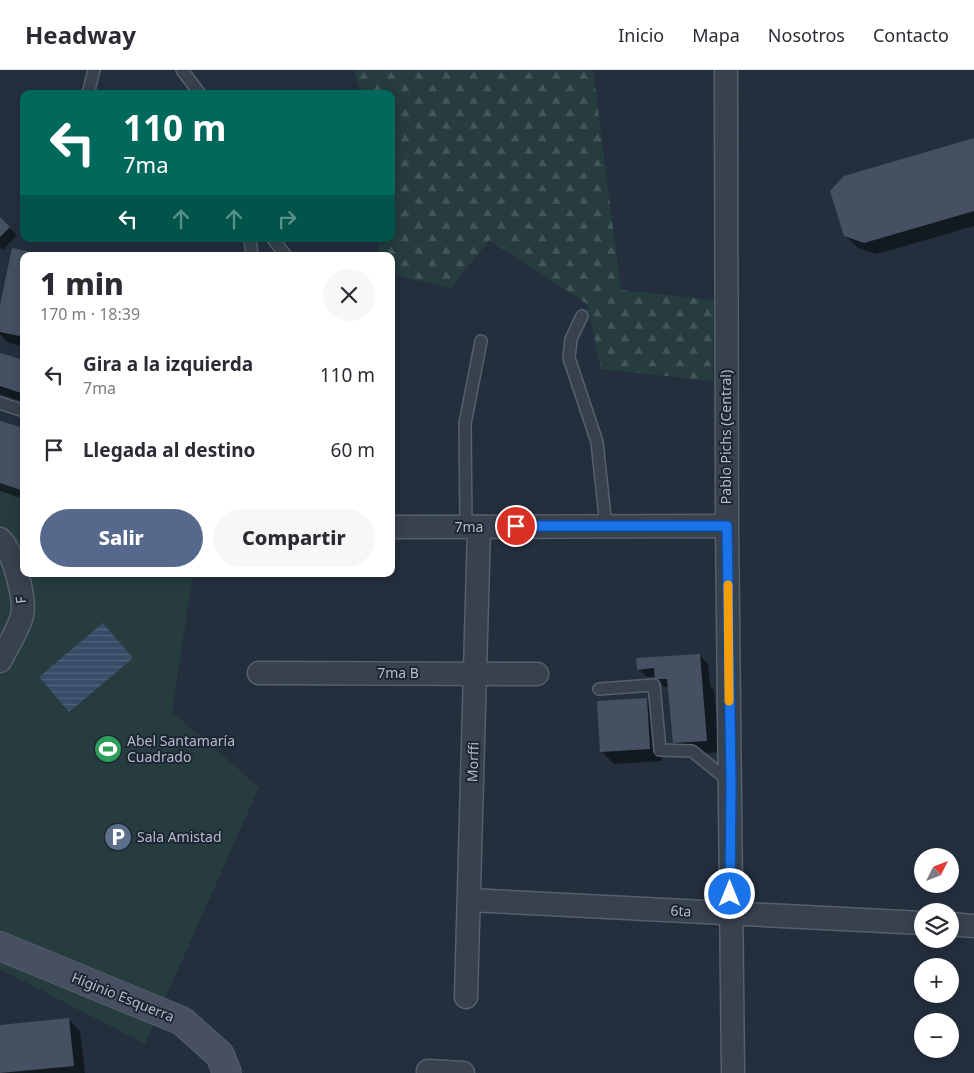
<!DOCTYPE html>
<html lang="es">
<head>
<meta charset="utf-8">
<style>
	:root { --surface:#fff; --page:#f7f7f7; --text:#2b2b33; --muted:#7c7c81; --line:#e1e1e2; --accent:#56698c }
	body { margin:0; font-family:"Noto Sans",sans-serif; background:var(--page); color:var(--text); height:100vh; display:flex; flex-direction:column; font-size:19px; white-space:nowrap }
	* { box-sizing:border-box; margin:0 }
	p { font-size:16px; color:var(--muted) }
	.icon { flex:none; width:28px; height:28px; fill:none; stroke:currentColor; stroke-width:2; stroke-linecap:round; stroke-linejoin:round }
	.map { position:relative; flex:1; overflow:hidden }
	.sheet { position:absolute; left:20px; top:182px; width:375px; height:325px; display:flex; flex-direction:column; background:var(--surface); border-radius:10px; box-shadow:0 2px 12px #0003 }
	.sheet>* { flex:none }
	.top-card { position:absolute; left:20px; top:20px; width:375px; height:152px; border-radius:10px; box-shadow:0 2px 12px #0003; background:#00695c; color:#fff; overflow:hidden }
	.needle { width:32px; rotate:48deg }
	.tools { position:absolute; left:914px; top:778px; display:grid; gap:10px }
	.tools a { display:grid; place-items:center; width:45px; height:45px; border-radius:50%; background:var(--surface); box-shadow:0 2px 12px #0003; font-size:25px }
	.pin { position:absolute; display:grid; place-items:center; width:42px; height:42px; color:#fff; margin:-21px; border:2px solid #fff; border-radius:50%; box-shadow:0 1px 5px #0007 }
	.me { position:absolute; width:55px; margin:-28px; rotate:0deg; stroke-linejoin:round; filter:drop-shadow(0 0 4px #0008) }
	.turn { display:flex; align-items:center; gap:18px; height:105px; padding:0 20px; font-size:22px }
	.turn .icon { width:65px; height:65px; stroke-width:2.5 }
	.turn b { display:block; font-size:35px; line-height:42px }
	.lanes { display:flex; align-items:center; height:48px; padding:0 20px; background:#0003; justify-content:center; gap:25px; direction:ltr }
	.lanes .off { opacity:.35 }
	.round { display:grid; place-items:center; flex:none; width:52px; height:52px; border-radius:26px; background:var(--page) }
	.overview { display:flex; align-items:center; justify-content:space-between; height:85px; padding:0 20px }
	h1 { font-size:30px; font-weight:800; line-height:38px }
	.action { display:flex; gap:10px; margin-top:auto; padding:10px 20px }
	.action a { flex:1; height:58px; border-radius:30px; background:var(--accent); color:#fff; font-size:20px; font-weight:800; line-height:58px; text-align:center }
	.action a+a { background:var(--page); color:var(--text) }
	ul { padding:0; list-style:none }
	li { display:flex; align-items:center; gap:15px; height:75px; padding:0 20px }
	li div { flex:1 }
	li b { display:block; font-size:19px }
	li em { font-style:normal }
	header { display:flex; align-items:center; gap:30px; box-sizing:border-box; height:70px; padding:0 25px; background:var(--surface); border-bottom:1px solid var(--line) }
	header strong { font-size:24px }
	nav { display:flex; gap:28px; margin-inline-start:auto; font-size:18px }
	.map>svg:first-child { display:block }
</style>
</head>
<body>
<header>
<strong>Headway</strong>
<nav><a>Inicio</a><a>Mapa</a><a>Nosotros</a><a>Contacto</a></nav>
</header>
<div class="map">
<svg width="974" height="1003" viewBox="0 0 974 1003">
	<defs>
		<pattern id="forest-firs" width="22" height="20" patternUnits="userSpaceOnUse" patternTransform="scale(1.25)"><rect width="22" height="20" fill="#263c3f"/><path d="M5 1l3.5 6h-7zM16 11l3.5 6h-7z" fill="#435659"/></pattern>
		<pattern id="water-rules" width="6" height="5" patternUnits="userSpaceOnUse" patternTransform="scale(1.25)"><rect width="6" height="5" fill="#394c67"/><path d="M0 2.5h6" fill="none" stroke="#53647b"/></pattern>
	</defs>
	<rect width="100%" height="100%" fill="#242f3e"/>
	<path fill="url(#forest-firs)" d="M354,0H593L621,220L714,230L713,311L601,299L587,234L489,170L451,218L391,204V186H378L379,169H391V24H361Z"/>
	<path fill="#263c3f" d="M0,413L24,421V504H193L172,642L259,717L145,974L0,899Z"/>
	<path fill="url(#water-rules)" d="M103,553L133,588L69,642L39,607Z"/>
	<g fill="#0007">
		<path d="M974,70V156L877,184L858,178L845,165Z"/>
		<path d="M0,149L17,165L3,180L0,177Z"/>
		<path d="M13,179L41,186H24V276L8,273L0,264V242Z"/>
		<path d="M0,284L24,292V332L0,324Z"/>
		<path d="M0,352L24,395V429L0,421Z"/>
		<path d="M700,585L708,594L710,616L714,620L719,682L686,685L674,672L669,616L664,617L656,606L647,607L639,599Z"/>
		<path d="M646,629L659,641L662,691L614,694L602,682Z"/>
		<path d="M68,949L80,961L85,1003H0V956Z"/>
	</g>
	<g fill="#455162">
		<path d="M974,68V141L864,173L844,166L830,121L844,106Z"/>
		<path d="M0,147L10,157L0,167Z"/>
		<path d="M12,178L41,184L40,186H24V267L0,262V235Z"/>
		<path d="M0,283L24,290V324L0,316Z"/>
		<path d="M0,351L24,358V421L0,413Z"/>
		<path d="M700,584L707,671L673,673L667,609H655L654,598L637,600L636,588Z"/>
		<path d="M647,628L650,679L600,682L597,631Z"/>
		<path d="M69,948L74,996L0,1003V955Z"/>
	</g>
	<g fill="none" stroke-linecap="round" stroke-linejoin="round">
		<g stroke="#565f6c" stroke-width="14">
			<g id="lane">
				<path d="M182,0L200,24"/>
				<path d="M88,24L94,0"/>
				<path d="M250,169L252,186"/>
				<path d="M273,169L286,186"/>
				<path d="M582,246L571,269L569,288L597,372L606,456"/>
				<path d="M0,333L24,341"/>
				<path d="M466,457L465,354L481,271"/>
				<path d="M599,619L654,615L660,680L692,681L730,712"/>
			</g>
		</g>
		<g stroke="#565f6c" stroke-width="25">
			<g id="street">
				<path d="M726,0L727,456L733,1003"/>
				<path d="M391,457L727,456"/>
				<path d="M0,469C13,481 26,528 22,546C18,561 7,577 0,591"/>
				<path d="M259,603L537,604"/>
				<path d="M469,830L922,853"/>
				<path d="M950,854L974,856"/>
				<path d="M466,927L479,457"/>
				<path d="M428,1001L463,1003"/>
			</g>
		</g>
		<g stroke="#565f6c" stroke-width="30">
			<path id="secondary" d="M0,876L182,951L220,985L227,1003"/>
		</g>
		<use href="#lane" stroke="#38414e" stroke-width="11"/>
		<use href="#street" stroke="#38414e" stroke-width="22"/>
		<use href="#secondary" stroke="#465061" stroke-width="28"/>
	</g>
	<g fill="none" stroke-linecap="round" stroke-linejoin="round">
		<g stroke="#114b97" stroke-width="12">
			<path id="route" d="M516,456H727L731,713L730,824"/>
		</g>
		<use href="#route" stroke="#1a73e8" stroke-width="9"/>
		<path stroke="#f59e0b" stroke-width="9" d="M728,515L729,631"/>
	</g>
	<defs>
		<g id="stadium-disc" transform="scale(1.4375)"><circle r="9.5" fill="#2e9e5b" stroke="#1d2633"/><path d="M0-5a6.5 5 0 1 0 0 10a6.5 5 0 1 0 0-10ZM-3.5-1.8h7v3.6h-7Z" fill="#fff"/></g>
		<g id="parking-disc" transform="scale(1.4375)"><circle r="9.5" fill="#5c6f8a" stroke="#1d2633"/><path d="M-3.5-5.5H1a3.5 3.5 0 0 1 0 7H-1V5.5H-3.5ZM-1-3.4V-.6H.8a1.4 1.4 0 0 0 0-2.8Z" fill="#fff"/></g>
	</defs>
	<g fill-rule="evenodd">
		<use href="#stadium-disc" x="108" y="679"/>
		<use href="#parking-disc" x="118" y="767"/>
	</g>
	<g text-anchor="middle" stroke-width="4" stroke-linejoin="round" paint-order="stroke">
		<g font-size="14" fill="#b4bcc9" stroke="#1d2633">
			<text transform="translate(726 367) rotate(-90)" y="5">Pablo Pichs (Central)</text>
			<text x="469" y="462">7ma</text>
			<text transform="translate(21 530) rotate(-96)" y="5">F</text>
			<text x="398" y="608">7ma B</text>
			<text transform="translate(473 692) rotate(-88)" y="5">Morffi</text>
			<text transform="translate(681 841) rotate(3)" y="5">6ta</text>
			<text transform="translate(123 927) rotate(22)" y="5">Higinio Esquerra</text>
		</g>
		<g font-size="14" fill="#b4bcc9" stroke="#1d2633" text-anchor="start">
			<text x="127" y="676">Abel Santamaría<tspan x="127" dy="16">Cuadrado</tspan></text>
			<text x="137" y="772">Sala Amistad</text>
		</g>
	</g>
</svg>
<div class="tools">
<a><svg class="needle" viewBox="-14 -14 28 28"><path d="M0-13l5 13h-10z" fill="#e53935"/><path d="M0 13l5-13h-10z" fill="#7c7c81"/></svg></a>
<a><svg class="icon" aria-label="layers" viewBox="0 0 24 24"><path d="M12 4l9 5-9 5-9-5zM3 14l9 5 9-5"/></svg></a>
<a>+</a>
<a>−</a>
</div>
<div class="pin" style="left:516px;top:456px;background:#d93025"><svg class="icon" aria-label="arrive" viewBox="0 0 24 24"><path d="M6 21V4h12l-3 4 3 4H6"/></svg></div>
<svg class="me" style="left:730px;top:824px" viewBox="-20 -20 40 40"><circle r="17" fill="#1a73e8" stroke="#fff" stroke-width="3"/><path d="M0-11L8 9 0 5-8 9z" fill="#fff"/></svg>
<div class="top-card">
<div class="turn"><svg class="icon" aria-label="left" viewBox="0 0 24 24"><path d="M17 20v-9H6M10 6l-5 5 5 5"/></svg><div><b>110 m</b>7ma</div></div>
<div class="lanes"><svg class="icon" aria-label="left" viewBox="0 0 24 24"><path d="M17 20v-9H6M10 6l-5 5 5 5"/></svg><svg class="icon off" aria-label="ahead" viewBox="0 0 24 24"><path d="M12 20V5M6 11l6-6 6 6"/></svg><svg class="icon off" aria-label="ahead" viewBox="0 0 24 24"><path d="M12 20V5M6 11l6-6 6 6"/></svg><svg class="icon off" aria-label="right" viewBox="0 0 24 24"><path d="M7 20v-9h11M14 6l5 5-5 5"/></svg></div>
</div>
<section class="sheet">
<div class="overview"><div><h1>1 min</h1><p>170 m · 18:39</p></div><a class="round"><svg class="icon" aria-label="close" viewBox="0 0 24 24"><path d="M6 6l12 12M18 6L6 18"/></svg></a></div>
<ul>
<li><svg class="icon" aria-label="left" viewBox="0 0 24 24"><path d="M17 20v-9H6M10 6l-5 5 5 5"/></svg><div><b>Gira a la izquierda</b><p>7ma</p></div><em>110 m</em></li>
<li><svg class="icon" aria-label="arrive" viewBox="0 0 24 24"><path d="M6 21V4h12l-3 4 3 4H6"/></svg><div><b>Llegada al destino</b></div><em>60 m</em></li>
</ul>
<div class="action"><a>Salir</a><a>Compartir</a></div>
</section>
</div>
</body>
</html>
